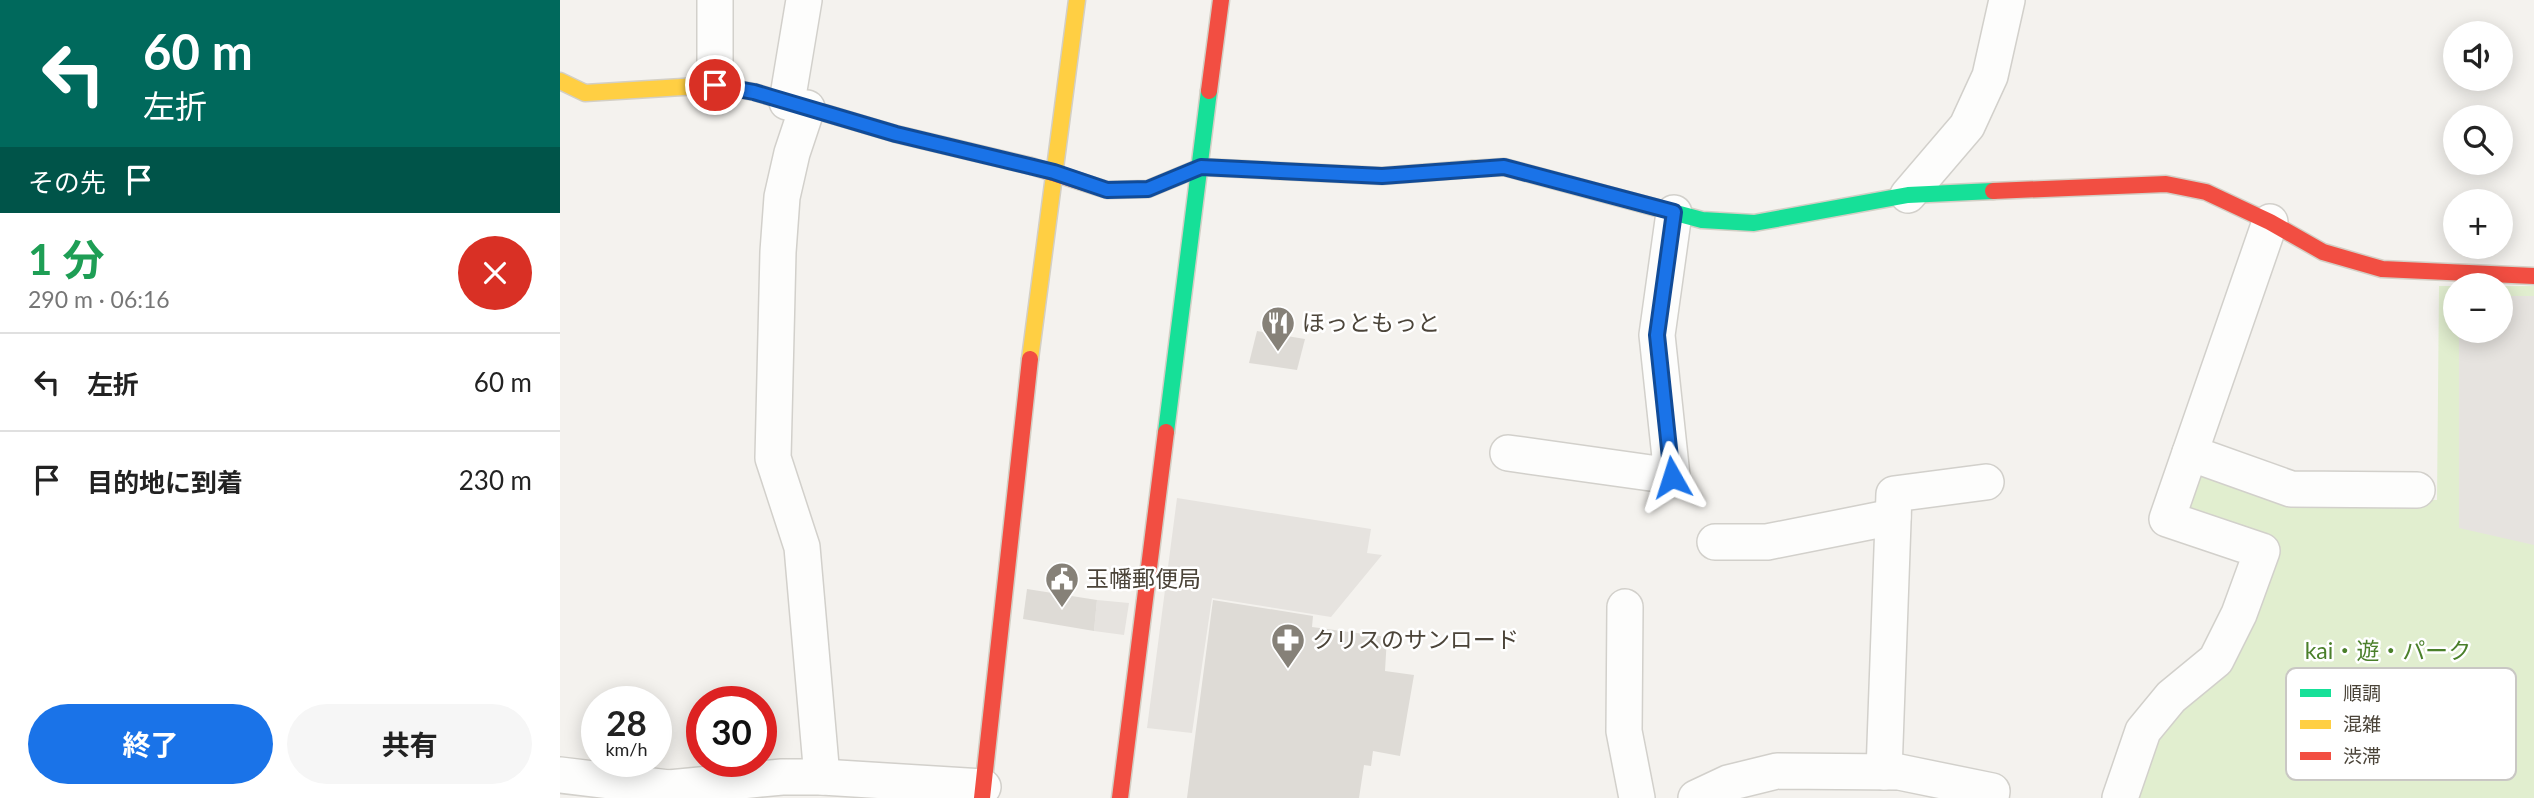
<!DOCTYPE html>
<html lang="ja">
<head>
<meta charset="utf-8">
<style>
	:root { --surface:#fff; --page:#f6f6f6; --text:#222; --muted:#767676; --line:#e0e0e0; --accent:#1a73e8 }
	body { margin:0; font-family:Lato,"Noto Sans JP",sans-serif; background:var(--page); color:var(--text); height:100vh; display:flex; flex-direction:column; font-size:26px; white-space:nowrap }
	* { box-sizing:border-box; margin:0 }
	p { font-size:23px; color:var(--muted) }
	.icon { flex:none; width:38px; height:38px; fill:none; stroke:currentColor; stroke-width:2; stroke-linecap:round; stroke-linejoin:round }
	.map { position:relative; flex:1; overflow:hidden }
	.sheet { display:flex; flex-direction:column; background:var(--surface); width:560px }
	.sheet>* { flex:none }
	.top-card { background:#00695c; color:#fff; overflow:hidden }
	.tools { position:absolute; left:1883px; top:21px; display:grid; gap:14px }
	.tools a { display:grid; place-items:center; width:70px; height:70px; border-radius:50%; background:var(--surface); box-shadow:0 4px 18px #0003; font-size:35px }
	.speed { position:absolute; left:21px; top:686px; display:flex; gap:14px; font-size:35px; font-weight:700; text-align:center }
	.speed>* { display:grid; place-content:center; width:91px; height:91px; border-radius:50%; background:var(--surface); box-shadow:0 4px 18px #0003; line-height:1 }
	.speed small { font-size:18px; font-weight:400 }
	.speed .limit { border:10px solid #d22; background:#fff; color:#111 }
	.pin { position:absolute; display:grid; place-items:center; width:60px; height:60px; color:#fff; margin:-30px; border:4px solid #fff; border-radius:50%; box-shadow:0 2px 7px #0007 }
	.me { position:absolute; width:77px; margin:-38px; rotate:354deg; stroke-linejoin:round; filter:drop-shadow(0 0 5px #0008) }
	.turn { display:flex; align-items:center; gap:24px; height:147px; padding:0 28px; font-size:32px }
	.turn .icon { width:91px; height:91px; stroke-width:2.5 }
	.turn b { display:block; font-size:49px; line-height:60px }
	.then { display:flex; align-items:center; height:66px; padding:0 28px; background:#0003; gap:14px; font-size:26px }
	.round { display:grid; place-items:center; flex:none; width:74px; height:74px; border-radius:37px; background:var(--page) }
	.overview { display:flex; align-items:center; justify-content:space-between; height:119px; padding:0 28px }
	h1 { font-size:42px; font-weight:700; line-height:52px; color:#1e9e55 }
	.button { display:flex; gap:14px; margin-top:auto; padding:14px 28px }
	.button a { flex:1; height:80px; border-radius:42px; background:var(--accent); color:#fff; font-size:28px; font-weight:700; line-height:80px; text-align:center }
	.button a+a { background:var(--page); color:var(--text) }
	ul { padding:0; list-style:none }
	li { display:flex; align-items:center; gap:21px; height:98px; padding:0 28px; border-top:2px solid var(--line) }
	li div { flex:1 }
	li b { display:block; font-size:26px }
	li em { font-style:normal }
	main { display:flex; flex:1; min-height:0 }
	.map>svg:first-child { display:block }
</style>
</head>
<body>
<main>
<section class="sheet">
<div class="top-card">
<div class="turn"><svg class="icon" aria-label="left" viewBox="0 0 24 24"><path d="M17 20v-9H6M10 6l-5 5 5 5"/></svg><div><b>60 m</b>左折</div></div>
<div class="then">その先<svg class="icon" aria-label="arrive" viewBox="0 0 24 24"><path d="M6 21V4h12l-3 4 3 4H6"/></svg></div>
</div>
<div class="overview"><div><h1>1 分</h1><p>290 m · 06:16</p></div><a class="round" style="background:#d93025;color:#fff"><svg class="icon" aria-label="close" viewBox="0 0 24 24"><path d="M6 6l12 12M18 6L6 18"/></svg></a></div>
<ul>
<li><svg class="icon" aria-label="left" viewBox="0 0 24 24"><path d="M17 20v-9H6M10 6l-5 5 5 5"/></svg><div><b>左折</b></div><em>60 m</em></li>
<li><svg class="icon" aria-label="arrive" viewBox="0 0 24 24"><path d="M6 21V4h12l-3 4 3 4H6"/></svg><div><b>目的地に到着</b></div><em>230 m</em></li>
</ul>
<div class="button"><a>終了</a><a>共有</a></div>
</section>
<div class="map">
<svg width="1974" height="798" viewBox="0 0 1974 798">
	<rect width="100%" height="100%" fill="#f4f2ee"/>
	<path fill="#e1eecf" d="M1879,286H1895V331H1941V286H1974V798H1567L1576,773L1712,545L1616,512L1633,461L1729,495L1877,500Z"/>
	<g fill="#e6e3df">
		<path d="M1941,296H1974V545L1899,528V331H1941Z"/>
		<path d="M617,498L811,529L807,553L822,555L771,617L652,598L632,733L587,728Z"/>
		<path d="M537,600L569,603L564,635L534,631Z"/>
	</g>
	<g fill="#dedbd6">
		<path d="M697,331L745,339L737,370L689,363Z"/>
		<path d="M467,589L537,600L534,631L463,619Z"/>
		<path d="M653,600L753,616L752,627L827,637L825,671L854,675L840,756L813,751L811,766L804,765L799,798H627Z"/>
	</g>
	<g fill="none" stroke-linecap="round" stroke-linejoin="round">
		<g stroke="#d2d0cb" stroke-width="38">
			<g id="street">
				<path d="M155,0V85"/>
				<path d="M227,102L244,0"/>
				<path d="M247,108L232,153L222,197L218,252L213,458L242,547L262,777"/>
				<path d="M1348,195L1407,126L1430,76L1447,0"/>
				<path d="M948,453L1112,476L1097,335L1114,213"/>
				<path d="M1630,453L1731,489L1857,490"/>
				<path d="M1155,542H1207L1333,517"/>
				<path d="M1065,607L1064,731L1077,798"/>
				<path d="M1324,772L1334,494L1426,482"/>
				<path d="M0,775L109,788L222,777H262L423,787"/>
				<path d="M1136,798L1168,783L1217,771L1339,772L1432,791L1431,798"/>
				<path d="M1560,798L1583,731L1611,697L1656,660L1679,614L1702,551L1607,519L1710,222"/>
			</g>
		</g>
		<g stroke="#d3cfc5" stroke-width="19">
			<g id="fast">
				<path d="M912,169L944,167L1142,220L1194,223L1348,195L1433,191"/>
				<path d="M606,432L649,91"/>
			</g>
		</g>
		<g stroke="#d3cfc5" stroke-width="19">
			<g id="slow">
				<path d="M0,81L25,93L155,85L194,92L336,134L471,166"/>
				<path d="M470,359L517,0"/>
			</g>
		</g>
		<g stroke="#d3cfc5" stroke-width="19">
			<g id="jam">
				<path d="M649,91L661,0"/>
				<path d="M471,166L547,190L588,189L641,167L822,176L912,169"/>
				<path d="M1433,191L1606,184L1646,192L1710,222L1763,252L1822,269L1974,276"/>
				<path d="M422,798L470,359"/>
				<path d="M560,798L606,432"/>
			</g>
		</g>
		<use href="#street" stroke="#fdfdfc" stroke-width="35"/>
		<use href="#fast" stroke="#16e098" stroke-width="16"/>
		<use href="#slow" stroke="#ffcf43" stroke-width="16"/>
		<use href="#jam" stroke="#f24e42" stroke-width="16"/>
	</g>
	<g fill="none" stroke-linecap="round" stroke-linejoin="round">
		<g stroke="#114b97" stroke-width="18">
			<path id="route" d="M155,85L194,92L336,134L494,172L547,190L588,189L641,167L822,176L944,167L1114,212L1097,335L1112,477"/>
		</g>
		<use href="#route" stroke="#1a73e8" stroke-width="12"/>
	</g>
	<defs>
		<g id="restaurant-pin" transform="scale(1.75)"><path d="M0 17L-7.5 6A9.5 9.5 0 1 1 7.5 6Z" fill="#868178" stroke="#fff"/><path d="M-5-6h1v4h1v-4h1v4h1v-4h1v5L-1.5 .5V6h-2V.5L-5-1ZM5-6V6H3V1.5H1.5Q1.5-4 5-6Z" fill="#fff"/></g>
		<g id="civic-pin" transform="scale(1.75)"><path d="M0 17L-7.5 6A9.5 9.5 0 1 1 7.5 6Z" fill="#868178" stroke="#fff"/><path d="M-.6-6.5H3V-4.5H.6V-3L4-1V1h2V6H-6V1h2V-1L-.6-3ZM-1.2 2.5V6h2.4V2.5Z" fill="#fff"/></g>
		<g id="pharmacy-pin" transform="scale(1.75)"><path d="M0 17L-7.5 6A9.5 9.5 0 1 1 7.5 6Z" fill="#868178" stroke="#fff"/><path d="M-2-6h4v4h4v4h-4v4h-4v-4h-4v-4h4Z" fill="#fff"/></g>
	</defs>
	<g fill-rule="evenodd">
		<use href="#restaurant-pin" x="718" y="323"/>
		<use href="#civic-pin" x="502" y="579"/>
		<use href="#pharmacy-pin" x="728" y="640"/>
	</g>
	<g text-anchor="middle" stroke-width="5" stroke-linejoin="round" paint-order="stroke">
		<g font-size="23" fill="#4b4439" stroke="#fff" text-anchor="start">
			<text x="742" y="331">ほっともっと</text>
			<text x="526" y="587">玉幡郵便局</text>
			<text x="752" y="648">クリスのサンロード</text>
		</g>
		<g font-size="23" fill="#4a7f2a" stroke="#fff">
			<text x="1828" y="659">kai・遊・パーク</text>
		</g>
	</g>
	<rect x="1726" y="668" width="230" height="112" rx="10" fill="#fff" stroke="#c9c7c4" stroke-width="2"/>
	<rect x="1740" y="689" width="31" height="8" fill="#16e098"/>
	<rect x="1740" y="720" width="31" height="9" fill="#ffcf43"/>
	<rect x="1740" y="752" width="31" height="8" fill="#f24e42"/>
	<g font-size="19" fill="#4b4439">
		<text x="1783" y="700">順調</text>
		<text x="1783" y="731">混雑</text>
		<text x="1783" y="763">渋滞</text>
	</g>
</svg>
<div class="tools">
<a><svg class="icon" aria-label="sound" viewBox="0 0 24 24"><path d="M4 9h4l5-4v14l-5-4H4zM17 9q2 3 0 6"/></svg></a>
<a><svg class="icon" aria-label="search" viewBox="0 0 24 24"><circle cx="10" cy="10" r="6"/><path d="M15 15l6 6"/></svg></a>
<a>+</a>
<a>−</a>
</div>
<div class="speed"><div>28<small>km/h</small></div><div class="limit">30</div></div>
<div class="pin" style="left:155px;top:85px;background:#d93025"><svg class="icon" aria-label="arrive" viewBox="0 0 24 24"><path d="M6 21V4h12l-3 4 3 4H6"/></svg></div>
<svg class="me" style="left:1112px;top:477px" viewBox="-20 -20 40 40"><path d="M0-17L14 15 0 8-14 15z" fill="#1a73e8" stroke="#fff" stroke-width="4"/></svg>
</div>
</main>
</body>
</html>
